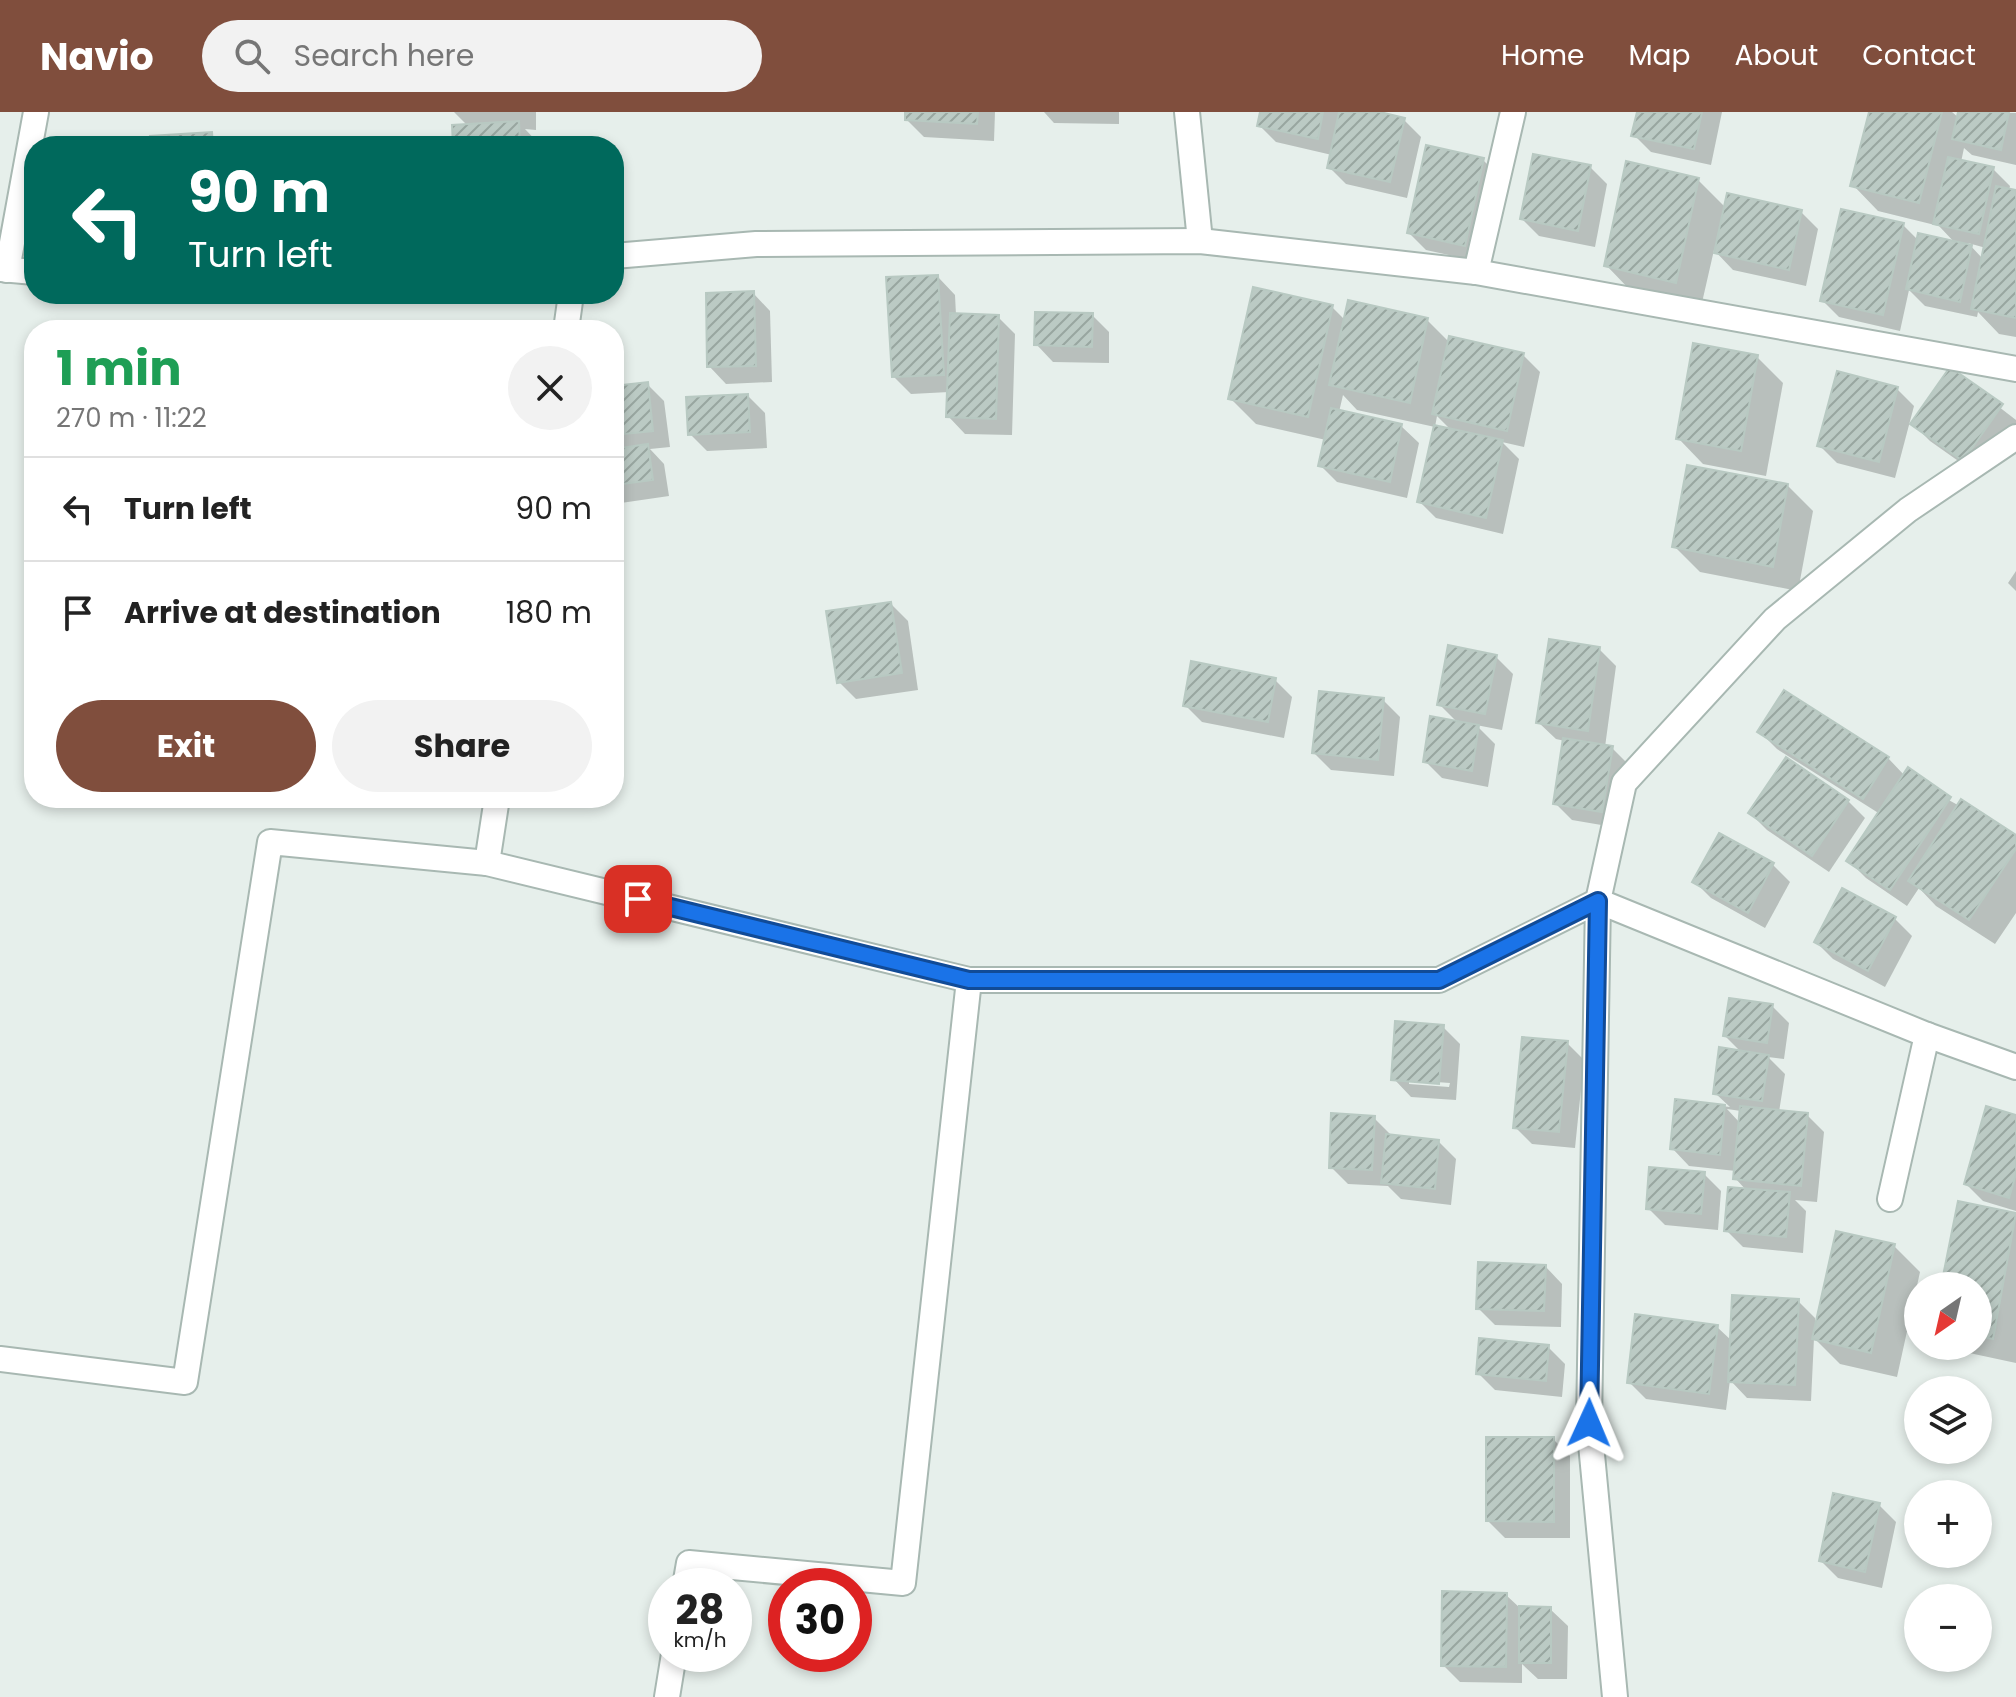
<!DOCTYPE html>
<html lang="en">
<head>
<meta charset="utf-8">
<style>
	:root { --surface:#fff; --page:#f2f2f2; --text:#222; --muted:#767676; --line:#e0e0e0; --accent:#804e3d }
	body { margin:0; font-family:Poppins,sans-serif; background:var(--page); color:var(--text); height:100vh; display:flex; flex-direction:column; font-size:30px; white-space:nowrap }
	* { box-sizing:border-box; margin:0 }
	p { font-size:26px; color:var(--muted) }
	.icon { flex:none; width:44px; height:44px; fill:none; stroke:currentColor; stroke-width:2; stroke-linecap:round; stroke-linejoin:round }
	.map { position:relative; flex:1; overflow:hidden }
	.side { position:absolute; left:24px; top:208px; width:600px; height:488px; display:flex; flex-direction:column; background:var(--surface); border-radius:32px; box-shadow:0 4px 12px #0003 }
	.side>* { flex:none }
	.hud { position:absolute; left:24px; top:24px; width:600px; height:168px; border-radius:32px; box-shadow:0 4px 12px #0003; background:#00695c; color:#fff; overflow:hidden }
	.needle { width:52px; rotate:214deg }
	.tools { position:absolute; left:1904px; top:1160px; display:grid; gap:16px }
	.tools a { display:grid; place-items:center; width:88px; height:88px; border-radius:50%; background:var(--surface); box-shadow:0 4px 12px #0003; font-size:40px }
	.speed { position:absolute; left:648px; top:1456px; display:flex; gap:16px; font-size:40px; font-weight:700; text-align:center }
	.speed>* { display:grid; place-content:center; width:104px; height:104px; border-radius:50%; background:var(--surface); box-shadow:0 4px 12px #0003; line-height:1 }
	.speed small { font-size:20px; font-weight:400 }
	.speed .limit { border:12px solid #d22; background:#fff; color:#111 }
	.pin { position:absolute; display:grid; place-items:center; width:68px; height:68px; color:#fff; margin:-34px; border-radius:16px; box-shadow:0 4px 12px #0006 }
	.me { position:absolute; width:88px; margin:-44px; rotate:1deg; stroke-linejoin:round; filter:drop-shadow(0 0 6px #0008) }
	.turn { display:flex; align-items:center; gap:28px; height:168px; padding:0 32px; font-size:36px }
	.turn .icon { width:104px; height:104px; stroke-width:2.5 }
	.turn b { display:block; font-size:56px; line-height:68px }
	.round { display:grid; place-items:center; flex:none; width:84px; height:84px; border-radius:42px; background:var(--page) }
	.head { display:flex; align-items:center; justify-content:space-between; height:136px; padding:0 32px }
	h1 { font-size:48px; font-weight:700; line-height:60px; color:#1e9e55 }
	.button { display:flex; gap:16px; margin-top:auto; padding:16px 32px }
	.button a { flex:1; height:92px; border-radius:48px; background:var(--accent); color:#fff; font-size:32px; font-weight:700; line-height:92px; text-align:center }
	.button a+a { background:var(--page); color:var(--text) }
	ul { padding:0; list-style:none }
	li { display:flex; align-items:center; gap:24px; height:104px; padding:0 32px; border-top:2px solid var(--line) }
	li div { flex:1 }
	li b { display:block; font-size:30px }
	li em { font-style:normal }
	header { display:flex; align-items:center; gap:48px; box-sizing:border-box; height:112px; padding:0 40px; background:var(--accent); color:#fff }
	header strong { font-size:38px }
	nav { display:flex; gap:44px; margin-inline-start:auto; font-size:28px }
	.search { width:560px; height:72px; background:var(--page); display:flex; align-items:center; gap:20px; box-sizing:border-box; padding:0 28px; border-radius:44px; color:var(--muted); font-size:30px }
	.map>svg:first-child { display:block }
</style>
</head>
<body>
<header>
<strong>Navio</strong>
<div class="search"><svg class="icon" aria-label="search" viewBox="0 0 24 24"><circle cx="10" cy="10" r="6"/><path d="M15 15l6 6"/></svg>Search here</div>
<nav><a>Home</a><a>Map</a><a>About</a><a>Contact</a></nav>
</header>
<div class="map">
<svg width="2016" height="1585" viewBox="0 0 2016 1585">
	<defs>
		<pattern id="building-hatch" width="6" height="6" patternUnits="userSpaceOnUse" patternTransform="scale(2)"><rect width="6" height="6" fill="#bbcac4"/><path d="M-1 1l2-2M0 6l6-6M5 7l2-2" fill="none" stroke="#98a6a0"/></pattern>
	</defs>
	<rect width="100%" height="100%" fill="#e6efeb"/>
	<g fill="#0003" fill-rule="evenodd">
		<path d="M454,0H536V18L525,17L541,34H455L468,14Z"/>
		<path d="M907,0H995L994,29L924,25L907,8Z"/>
		<path d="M1044,0H1119V12L1054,11Z"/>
		<path d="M1262,0H1371L1404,8L1421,25L1407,86L1346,72L1329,55L1332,43L1276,30L1259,13Z"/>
		<path d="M1639,0H1722L1711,53L1651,40L1634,23Z"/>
		<path d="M1871,0H1952L1959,6L1960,0L2016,1V53L1972,43L1964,36L1961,50L1993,57L2010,74L2009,78L2016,80V225L1999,222L1978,200L1977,205L1925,194L1909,178L1900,219L1839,205L1822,188L1903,113L1918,128L1956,132L1939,114L1878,99L1853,73ZM1968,131L1986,136L1983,147Z"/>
		<path d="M211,22L223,34H153Z"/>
		<path d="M1483,48L1500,65L1481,150L1426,138L1409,121Z"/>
		<path d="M1590,55L1607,72L1595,135L1539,124L1522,107Z"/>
		<path d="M1698,68L1726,96L1801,100L1818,117L1806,174L1733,158L1714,138L1701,195L1631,179L1606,153Z"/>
		<path d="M938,165L955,183L956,203L998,205L1015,222L1012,323L965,322L948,304L949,280L911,282L894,265Z"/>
		<path d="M753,181L770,199L772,270L726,272L709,254Z"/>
		<path d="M1332,195L1346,209L1427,208L1449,230L1523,243L1540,260L1524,335L1502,330L1519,347L1503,422L1436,406L1419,389L1452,319L1437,304L1435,315L1357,298L1343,283L1339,300L1401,314L1419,331L1407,386L1337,370L1320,353L1326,328L1256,312L1230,286Z"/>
		<path d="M1092,203L1109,220V251L1053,250L1036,232Z"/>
		<path d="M1757,245L1783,271L1766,364L1703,352L1678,326Z"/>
		<path d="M1951,258L2016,308V315L1981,365L1930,329L1913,312Z"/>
		<path d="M647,272L664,289L670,335L650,337L664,352L669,384L614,392V276Z"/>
		<path d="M1897,277L1914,294L1895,366L1837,351L1820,334Z"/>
		<path d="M748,284L765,301L767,336L707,339L690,322Z"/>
		<path d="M1788,374L1813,399L1798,479L1700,460L1674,434Z"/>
		<path d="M2016,459V479L2008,471Z"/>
		<path d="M891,492L908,509L918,578L856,587L839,570Z"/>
		<path d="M1599,537L1616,554L1605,635L1612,636L1629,653L1619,716L1572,708L1555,691L1565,629L1556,627L1538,610Z"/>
		<path d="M1496,545L1513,562L1502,618L1476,613L1495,632L1488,675L1442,666L1425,649L1458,611L1439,592Z"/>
		<path d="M1275,568L1292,585L1284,626L1202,610L1185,593Z"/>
		<path d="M1383,588L1400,605L1394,664L1331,658L1314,641Z"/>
		<path d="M1760,620L1888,646L1905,664L2016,725V801L1995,832L1936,794L1919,776L1907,794L1866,766L1849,749L1880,702L1777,637Z"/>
		<path d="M1786,648L1848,689L1865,706L1829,760L1767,718L1750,701Z"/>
		<path d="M1720,723L1773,753L1790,770L1765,816L1711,786L1694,769Z"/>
		<path d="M1843,779L1895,807L1912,824L1885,875L1833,847L1816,830Z"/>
		<path d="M1772,894L1789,911L1784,947L1768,945L1785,962L1779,1000L1807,1003L1824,1020L1817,1090L1795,1088L1806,1099L1803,1141L1743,1135L1726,1118L1747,1079L1735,1066L1736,1059L1689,1054L1672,1036L1677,989L1730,995L1715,981L1742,941L1725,924ZM1727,997L1741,999L1740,1011Z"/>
		<path d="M1443,915L1460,932L1456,988L1411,985L1394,967ZM1409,968L1450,971L1449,975L1409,972Z"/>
		<path d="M1567,931L1584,948L1575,1036L1532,1032L1515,1015Z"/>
		<path d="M2016,1005V1099L1983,1089L1966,1072Z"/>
		<path d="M1374,1006L1391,1023L1438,1029L1456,1047L1451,1093L1401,1087L1388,1074L1348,1072L1331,1055Z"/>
		<path d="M1704,1062L1721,1079L1718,1118L1665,1113L1648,1096Z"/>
		<path d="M1960,1092L2016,1103V1251L1960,1239L1955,1234H1978V1174H1943Z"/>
		<path d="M1894,1134L1920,1160L1897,1265L1840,1252L1814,1226L1811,1289L1747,1286L1730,1268L1726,1298L1646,1287L1629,1270L1717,1215L1732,1229L1798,1189L1815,1206V1216Z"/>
		<path d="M1545,1154L1562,1172L1561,1215L1495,1213L1478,1196Z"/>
		<path d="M1548,1235L1565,1252L1562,1285L1495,1278L1478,1261Z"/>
		<path d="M1553,1327L1570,1344V1426H1505L1488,1409Z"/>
		<path d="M1879,1393L1896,1410L1882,1476L1838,1466L1821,1449Z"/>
		<path d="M1506,1483L1520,1496L1550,1497L1568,1514L1567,1567H1538L1522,1552V1571L1460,1570L1443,1553Z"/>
	</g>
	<g fill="url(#building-hatch)" stroke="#b8c9c2" stroke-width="2">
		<path d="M905,0H978L977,12L905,8Z"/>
		<path d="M1260,0H1323L1318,27L1257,14Z"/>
		<path d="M1339,0H1380L1405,6L1390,70L1327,56Z"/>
		<path d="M1637,0H1702L1694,37L1631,24Z"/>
		<path d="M1869,0H1942L1919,91L1850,74Z"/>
		<path d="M1958,0H2009L2001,38L1952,27Z"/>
		<path d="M519,9L520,34H453L452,13Z"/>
		<path d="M212,20L213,34H151L150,24Z"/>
		<path d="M1426,33L1484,46L1465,134L1407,121Z"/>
		<path d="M1533,42L1591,53L1578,119L1520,107Z"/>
		<path d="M1948,45L1994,55L1979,122L1933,112Z"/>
		<path d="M1626,49L1699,66L1676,171L1604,154Z"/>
		<path d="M1996,74L2016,78V206L1971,197Z"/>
		<path d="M1727,81L1802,98L1789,158L1714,141Z"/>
		<path d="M1841,97L1904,111L1883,203L1820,189Z"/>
		<path d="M1918,121L1972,133L1960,190L1906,177Z"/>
		<path d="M938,163L944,263L892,265L886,165Z"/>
		<path d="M1253,175L1333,193L1308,305L1228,287Z"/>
		<path d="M754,179L756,254L707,255L706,181Z"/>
		<path d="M1348,188L1428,206L1410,291L1329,273Z"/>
		<path d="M1035,200L1093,201L1092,235L1034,233Z"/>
		<path d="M950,201L999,203L996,307L946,305Z"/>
		<path d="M1449,224L1524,241L1507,319L1432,302Z"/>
		<path d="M1693,231L1758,243L1741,339L1676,327Z"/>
		<path d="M1950,255L2003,292L1963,349L1910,312Z"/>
		<path d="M1837,259L1898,275L1879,350L1817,334Z"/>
		<path d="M648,270L653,319L614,323V274Z"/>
		<path d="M748,282L750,320L688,323L686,285Z"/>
		<path d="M1331,296L1402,312L1390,370L1318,354Z"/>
		<path d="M1434,313L1503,328L1486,406L1417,390Z"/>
		<path d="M648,332L653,368L614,373V337Z"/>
		<path d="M1687,353L1788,372L1773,455L1672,435Z"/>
		<path d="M891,490L902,561L837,571L826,499Z"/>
		<path d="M1549,527L1600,535L1588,619L1536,611Z"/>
		<path d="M1448,533L1497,543L1485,602L1437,593Z"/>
		<path d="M1191,549L1276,566L1268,610L1183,594Z"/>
		<path d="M1784,578L1889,645L1863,687L1757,620Z"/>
		<path d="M1319,579L1384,586L1378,648L1312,641Z"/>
		<path d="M1430,604L1479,613L1472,659L1423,650Z"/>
		<path d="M1563,626L1613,634L1602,700L1553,692Z"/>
		<path d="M1786,645L1849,688L1812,744L1748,701Z"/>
		<path d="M1908,655L1951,685L1890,778L1846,749Z"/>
		<path d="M1961,687L2016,723V737L1969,808L1908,769Z"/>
		<path d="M1719,721L1774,751L1748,801L1692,770Z"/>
		<path d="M1842,776L1896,805L1868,859L1814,830Z"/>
		<path d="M1729,886L1773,892L1767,931L1723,924Z"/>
		<path d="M1395,909L1444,913L1439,972L1391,968Z"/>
		<path d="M1522,925L1568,929L1559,1020L1513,1016Z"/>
		<path d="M1719,935L1769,943L1762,989L1713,982Z"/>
		<path d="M1675,987L1725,993L1720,1043L1670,1037Z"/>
		<path d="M1740,994L1808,1001L1801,1074L1733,1067Z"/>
		<path d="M1986,994L2016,1003V1062L2009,1086L1964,1072Z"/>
		<path d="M1331,1001L1375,1004L1372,1058L1329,1056Z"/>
		<path d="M1386,1022L1439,1028L1435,1077L1381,1071Z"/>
		<path d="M1649,1055L1705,1060L1701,1102L1646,1097Z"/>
		<path d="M1728,1075L1790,1080L1786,1125L1724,1119Z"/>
		<path d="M1958,1089L2016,1101L1993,1227L1978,1224V1174H1941Z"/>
		<path d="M1836,1119L1895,1132L1871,1241L1812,1227Z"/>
		<path d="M1478,1150L1546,1153L1544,1199L1476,1197Z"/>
		<path d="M1732,1183L1799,1187L1795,1273L1728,1270Z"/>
		<path d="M1635,1202L1718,1213L1709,1282L1627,1271Z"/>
		<path d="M1479,1226L1549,1233L1546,1269L1476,1262Z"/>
		<path d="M1486,1325H1554V1410L1486,1409Z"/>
		<path d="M1833,1381L1880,1391L1865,1460L1819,1449Z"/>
		<path d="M1442,1479L1507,1481L1506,1555L1441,1554Z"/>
		<path d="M1519,1494L1551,1495V1551H1519Z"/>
	</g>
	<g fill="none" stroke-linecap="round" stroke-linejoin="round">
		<g stroke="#a8b8b2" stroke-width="28">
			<g id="minor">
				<path d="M1187,0L1200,129"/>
				<path d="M614,144L756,132L1200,129L1476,160L2016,257"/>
				<path d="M0,157L34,160"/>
				<path d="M7,158L36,0"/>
				<path d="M1476,160L1513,0"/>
				<path d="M566,218L571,182"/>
				<path d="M2016,325L1908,398L1775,507L1624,671L1598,789L1927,923L2016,955"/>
				<path d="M497,686L487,751L969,868H1439L1598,789L1589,1311L1615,1585"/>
				<path d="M1890,1087L1927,923"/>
				<path d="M0,1247L185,1270L270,730L487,751"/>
				<path d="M685,1474L689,1451L903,1471L969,868"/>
				<path d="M667,1585L674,1542"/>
			</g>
		</g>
		<use href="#minor" stroke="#fff" stroke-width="24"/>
	</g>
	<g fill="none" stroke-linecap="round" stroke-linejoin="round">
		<g stroke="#114b97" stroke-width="20">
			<path id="route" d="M638,787L969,868H1439L1598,789L1589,1311"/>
		</g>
		<use href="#route" stroke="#1a73e8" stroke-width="14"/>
	</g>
</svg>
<div class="tools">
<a><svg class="needle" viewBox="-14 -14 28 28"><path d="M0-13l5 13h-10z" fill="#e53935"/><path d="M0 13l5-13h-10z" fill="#767676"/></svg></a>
<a><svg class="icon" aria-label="layers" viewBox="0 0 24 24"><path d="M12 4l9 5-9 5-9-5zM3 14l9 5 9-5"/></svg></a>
<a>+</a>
<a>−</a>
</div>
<div class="speed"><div>28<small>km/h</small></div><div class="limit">30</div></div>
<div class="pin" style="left:638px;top:787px;background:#d93025"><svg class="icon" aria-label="arrive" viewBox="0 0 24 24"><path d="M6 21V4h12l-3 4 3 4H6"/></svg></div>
<svg class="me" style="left:1589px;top:1311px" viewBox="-20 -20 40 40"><path d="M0-17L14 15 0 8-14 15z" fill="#1a73e8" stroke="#fff" stroke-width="4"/></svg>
<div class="hud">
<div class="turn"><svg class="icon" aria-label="left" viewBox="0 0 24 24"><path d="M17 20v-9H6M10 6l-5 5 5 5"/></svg><div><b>90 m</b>Turn left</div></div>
</div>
<section class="side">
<div class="head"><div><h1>1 min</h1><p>270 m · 11:22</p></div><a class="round"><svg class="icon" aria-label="close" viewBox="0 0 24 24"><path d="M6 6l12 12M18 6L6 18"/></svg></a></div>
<ul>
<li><svg class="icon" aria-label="left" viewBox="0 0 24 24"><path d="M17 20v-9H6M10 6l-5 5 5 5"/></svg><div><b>Turn left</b></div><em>90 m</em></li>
<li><svg class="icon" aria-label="arrive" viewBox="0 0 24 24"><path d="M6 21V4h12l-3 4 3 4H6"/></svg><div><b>Arrive at destination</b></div><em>180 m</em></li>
</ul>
<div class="button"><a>Exit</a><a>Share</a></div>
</section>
</div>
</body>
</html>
